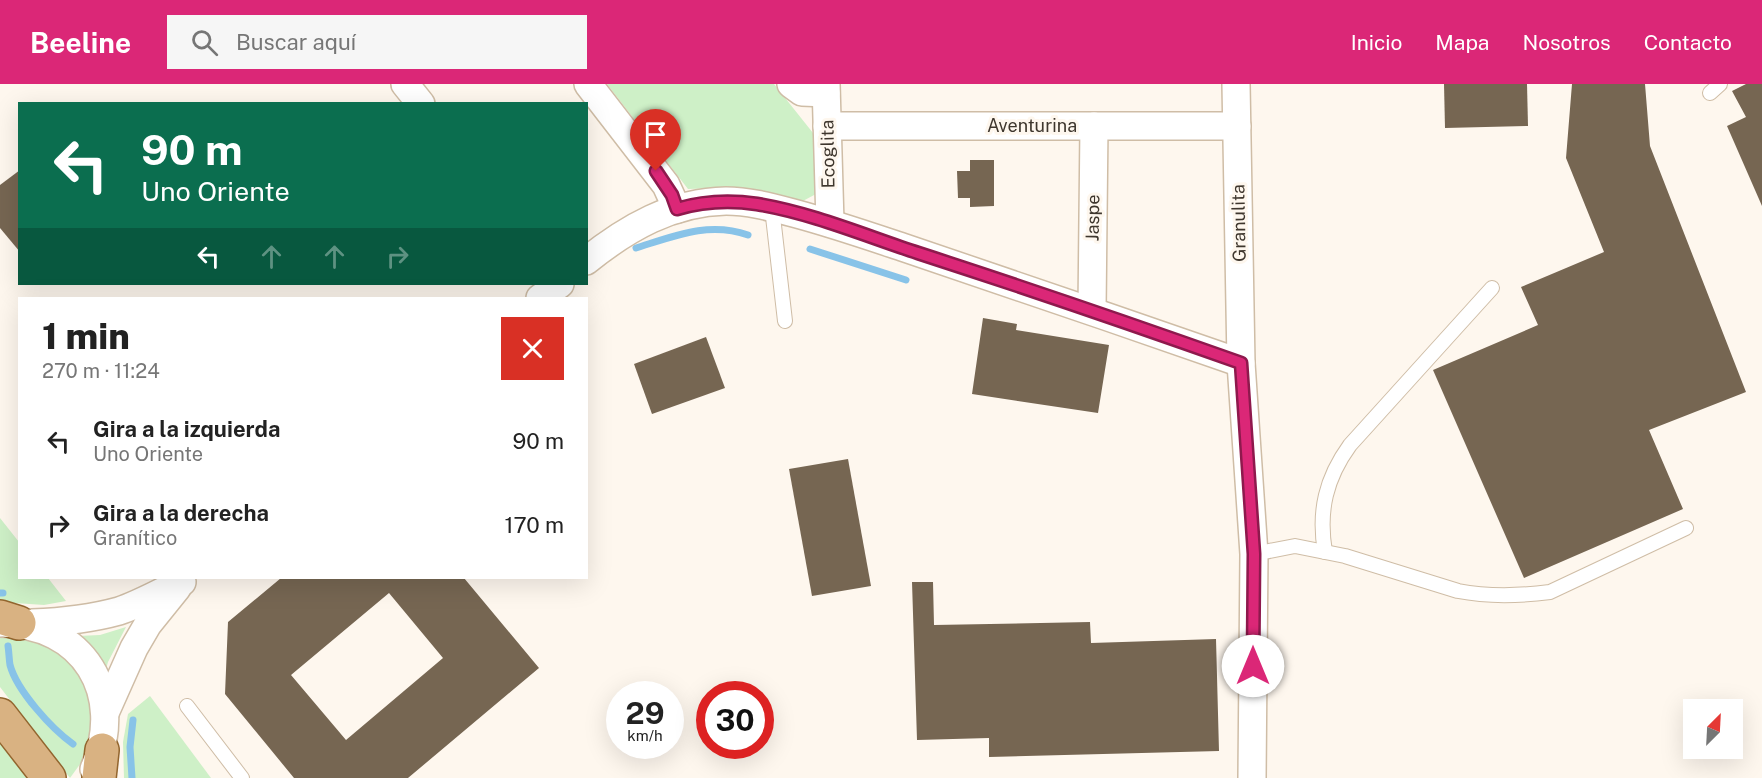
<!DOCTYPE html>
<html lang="es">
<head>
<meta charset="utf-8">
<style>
	:root { --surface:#fff; --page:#f6f6f6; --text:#222; --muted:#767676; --accent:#db2777 }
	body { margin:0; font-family:"Public Sans",sans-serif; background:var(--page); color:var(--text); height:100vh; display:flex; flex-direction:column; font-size:22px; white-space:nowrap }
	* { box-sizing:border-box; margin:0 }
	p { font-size:20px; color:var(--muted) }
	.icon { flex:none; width:33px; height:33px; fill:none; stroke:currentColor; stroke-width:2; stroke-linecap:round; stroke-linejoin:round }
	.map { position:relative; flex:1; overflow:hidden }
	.details { position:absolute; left:18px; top:213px; width:570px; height:282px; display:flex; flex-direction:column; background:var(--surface); border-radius:0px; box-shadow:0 6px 24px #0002 }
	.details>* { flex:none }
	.banner { position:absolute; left:18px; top:18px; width:570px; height:183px; border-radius:0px; box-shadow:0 6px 24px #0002; background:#0b6e4f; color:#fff; overflow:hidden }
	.needle { width:39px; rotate:24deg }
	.controls { position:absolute; left:1683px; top:615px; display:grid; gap:12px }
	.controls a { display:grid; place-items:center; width:60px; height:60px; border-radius:0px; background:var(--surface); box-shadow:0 6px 24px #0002; font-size:30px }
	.speed { position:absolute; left:606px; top:597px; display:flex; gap:12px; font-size:30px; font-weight:700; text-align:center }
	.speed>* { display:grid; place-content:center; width:78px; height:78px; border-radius:50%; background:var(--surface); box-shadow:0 6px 24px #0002; line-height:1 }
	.speed small { font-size:15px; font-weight:400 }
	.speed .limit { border:9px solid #d22; background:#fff; color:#111 }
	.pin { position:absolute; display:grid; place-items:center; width:51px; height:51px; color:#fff; margin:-62px -26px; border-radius:50% 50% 50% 0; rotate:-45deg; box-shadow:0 0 6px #0007 }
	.pin .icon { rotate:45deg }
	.me { position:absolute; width:66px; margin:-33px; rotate:0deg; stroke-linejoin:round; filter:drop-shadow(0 0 4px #0008) }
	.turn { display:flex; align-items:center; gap:21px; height:126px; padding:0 24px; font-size:27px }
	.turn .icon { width:78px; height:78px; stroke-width:2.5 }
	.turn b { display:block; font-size:42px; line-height:51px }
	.lanes { display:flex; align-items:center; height:57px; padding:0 24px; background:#0003; justify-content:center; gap:30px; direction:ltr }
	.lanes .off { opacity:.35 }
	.round { display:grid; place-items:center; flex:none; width:63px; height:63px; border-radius:0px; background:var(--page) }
	.overview { display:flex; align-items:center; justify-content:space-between; height:102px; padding:0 24px }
	h1 { font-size:36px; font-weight:800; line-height:45px }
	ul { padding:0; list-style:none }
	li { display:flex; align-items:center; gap:18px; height:84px; padding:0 24px }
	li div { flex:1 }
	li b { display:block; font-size:22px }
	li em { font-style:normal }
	header { display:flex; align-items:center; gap:36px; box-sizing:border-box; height:84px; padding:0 30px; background:var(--accent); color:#fff }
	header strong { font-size:28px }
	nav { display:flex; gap:33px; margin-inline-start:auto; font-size:21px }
	.search { width:420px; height:54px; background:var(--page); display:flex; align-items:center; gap:15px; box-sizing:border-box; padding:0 21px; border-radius:0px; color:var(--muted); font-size:22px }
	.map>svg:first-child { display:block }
</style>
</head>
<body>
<header>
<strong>Beeline</strong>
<div class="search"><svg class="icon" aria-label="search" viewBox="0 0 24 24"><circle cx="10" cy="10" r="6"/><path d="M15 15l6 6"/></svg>Buscar aquí</div>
<nav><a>Inicio</a><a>Mapa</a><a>Nosotros</a><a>Contacto</a></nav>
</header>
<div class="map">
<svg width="1762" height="694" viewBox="0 0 1762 694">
	<rect width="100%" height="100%" fill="#fef7ee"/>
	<g fill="#cef0c7">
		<path d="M607,0H774L813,49L819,100L816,110L801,118L719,104L688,105Z"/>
		<path d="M0,434L19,458L20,494H48L66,517L44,521L0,518Z"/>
		<path d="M126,543L108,578L104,592L78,552L100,551Z"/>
		<path d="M0,548L55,560L86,594L96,639L83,676L70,694L0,603Z"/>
		<path d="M150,612L211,694H124L123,658L128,630Z"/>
		<path d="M0,658L27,694H0Z"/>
	</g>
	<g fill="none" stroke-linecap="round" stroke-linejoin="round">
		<g stroke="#88c3e8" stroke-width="7">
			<path d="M636,164C674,152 709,137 748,151"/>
			<path d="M810,165L906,196"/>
			<path d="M0,509H3"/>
			<path d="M8,562C9,568 9,575 10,581C17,607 52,645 73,660"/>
			<path d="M132,694L130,663L133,636"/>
		</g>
	</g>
	<g fill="#766652" fill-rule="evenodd">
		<path d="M1444,0H1527L1528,42L1445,44Z"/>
		<path d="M1572,0H1645L1650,62L1746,308L1649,346L1683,425L1524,494L1433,286L1538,241L1521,203L1604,168L1566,74Z"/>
		<path d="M1746,0H1762V122L1727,42L1746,33L1732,7Z"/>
		<path d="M970,76H994V122L970,123V114H958L957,87H970Z"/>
		<path d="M20,86V168L0,144V101Z"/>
		<path d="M983,234L1017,240L1016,246L1109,261L1098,329L972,310Z"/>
		<path d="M706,253L725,304L652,330L634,280Z"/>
		<path d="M848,375L871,502L812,512L789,385Z"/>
		<path d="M281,494H464L539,584L408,694H294L225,610L228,538ZM389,509L443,574L346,656L291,591Z"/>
		<path d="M912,498H933L934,541L1090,538L1091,559L1216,555L1219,667L989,673V654L917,656Z"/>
	</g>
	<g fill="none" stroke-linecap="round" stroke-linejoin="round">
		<g stroke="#cfbda6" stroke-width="16">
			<g id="lane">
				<path d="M1710,9L1720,0"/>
				<path d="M772,124L785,237"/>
				<path d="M1325,468C1318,427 1326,394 1350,361L1492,204"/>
				<path d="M1254,470L1295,462L1345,472L1458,507C1489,513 1519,512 1550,508L1686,444"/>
				<path d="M187,622L242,694"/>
			</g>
		</g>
		<g stroke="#cfbda6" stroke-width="30">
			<g id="street">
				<path d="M405,0L421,20"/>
				<path d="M588,0L666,101L677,125"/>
				<path d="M791,0L802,8L826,9"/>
				<path d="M826,0L830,139"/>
				<path d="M1236,0L1241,279L1254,470L1252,694"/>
				<path d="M827,42H1237"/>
				<path d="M586,177C627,144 672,118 726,117C750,117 774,124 797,130C834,140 869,152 905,164C1018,202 1129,240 1241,279"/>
				<path d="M540,214L560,200"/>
				<path d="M1092,226L1094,42"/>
				<path d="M0,539C84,539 126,610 94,685"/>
				<path d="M32,539C61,538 90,535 119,527C140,520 161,508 182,498"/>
				<path d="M105,629L134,564L148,540L177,504"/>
			</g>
		</g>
		<g stroke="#92652e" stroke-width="36">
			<g id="primary">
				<path d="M0,533L19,539"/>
				<path d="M0,631L49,694"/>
				<path d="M99,694L102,666"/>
			</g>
		</g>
		<use href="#lane" stroke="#fff" stroke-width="14"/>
		<use href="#street" stroke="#fff" stroke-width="27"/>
		<use href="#primary" stroke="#d9b282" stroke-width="33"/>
	</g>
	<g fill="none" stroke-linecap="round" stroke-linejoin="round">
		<g stroke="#8e194d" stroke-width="15">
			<path id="route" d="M656,87L672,111L677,125C704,117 730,116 757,120C812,129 866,152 918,169C1026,204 1134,241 1241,279L1254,470L1253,582"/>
		</g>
		<use href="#route" stroke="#db2777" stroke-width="10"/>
	</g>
	<g text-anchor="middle" stroke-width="6" stroke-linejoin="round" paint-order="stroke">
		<g font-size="18" fill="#3e362d" stroke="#fef7ee">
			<text x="1032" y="48">Aventurina</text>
			<text transform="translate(828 70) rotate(-91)" y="6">Ecoglita</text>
			<text transform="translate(1093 134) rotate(-89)" y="6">Jaspe</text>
			<text transform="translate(1239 139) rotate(-91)" y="6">Granulita</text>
		</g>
	</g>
</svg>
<div class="controls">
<a><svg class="needle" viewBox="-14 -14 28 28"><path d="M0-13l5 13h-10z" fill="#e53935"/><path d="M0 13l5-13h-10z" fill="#767676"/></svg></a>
</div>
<div class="speed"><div>29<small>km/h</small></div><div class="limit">30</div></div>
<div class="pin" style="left:656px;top:87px;background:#d93025"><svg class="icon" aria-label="arrive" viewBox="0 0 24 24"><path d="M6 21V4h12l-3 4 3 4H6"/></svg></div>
<svg class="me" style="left:1253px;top:582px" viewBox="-20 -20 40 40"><circle r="19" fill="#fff"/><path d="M0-13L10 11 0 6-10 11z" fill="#db2777"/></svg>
<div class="banner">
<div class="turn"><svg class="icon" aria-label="left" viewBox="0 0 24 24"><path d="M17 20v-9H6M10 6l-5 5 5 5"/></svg><div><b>90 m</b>Uno Oriente</div></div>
<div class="lanes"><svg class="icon" aria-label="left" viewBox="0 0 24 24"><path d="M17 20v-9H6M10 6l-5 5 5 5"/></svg><svg class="icon off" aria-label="ahead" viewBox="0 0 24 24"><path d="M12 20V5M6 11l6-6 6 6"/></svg><svg class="icon off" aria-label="ahead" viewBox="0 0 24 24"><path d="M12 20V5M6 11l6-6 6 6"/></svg><svg class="icon off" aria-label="right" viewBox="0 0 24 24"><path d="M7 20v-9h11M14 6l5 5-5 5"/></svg></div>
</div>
<section class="details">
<div class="overview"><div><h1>1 min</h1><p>270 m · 11:24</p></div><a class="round" style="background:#d93025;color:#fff"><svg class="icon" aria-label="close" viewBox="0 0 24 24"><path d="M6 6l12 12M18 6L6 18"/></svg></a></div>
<ul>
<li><svg class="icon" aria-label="left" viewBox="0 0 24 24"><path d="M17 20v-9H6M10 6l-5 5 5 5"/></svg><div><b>Gira a la izquierda</b><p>Uno Oriente</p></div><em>90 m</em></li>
<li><svg class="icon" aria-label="right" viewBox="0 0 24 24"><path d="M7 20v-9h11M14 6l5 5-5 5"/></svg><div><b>Gira a la derecha</b><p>Granítico</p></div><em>170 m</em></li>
</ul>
</section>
</div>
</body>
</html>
